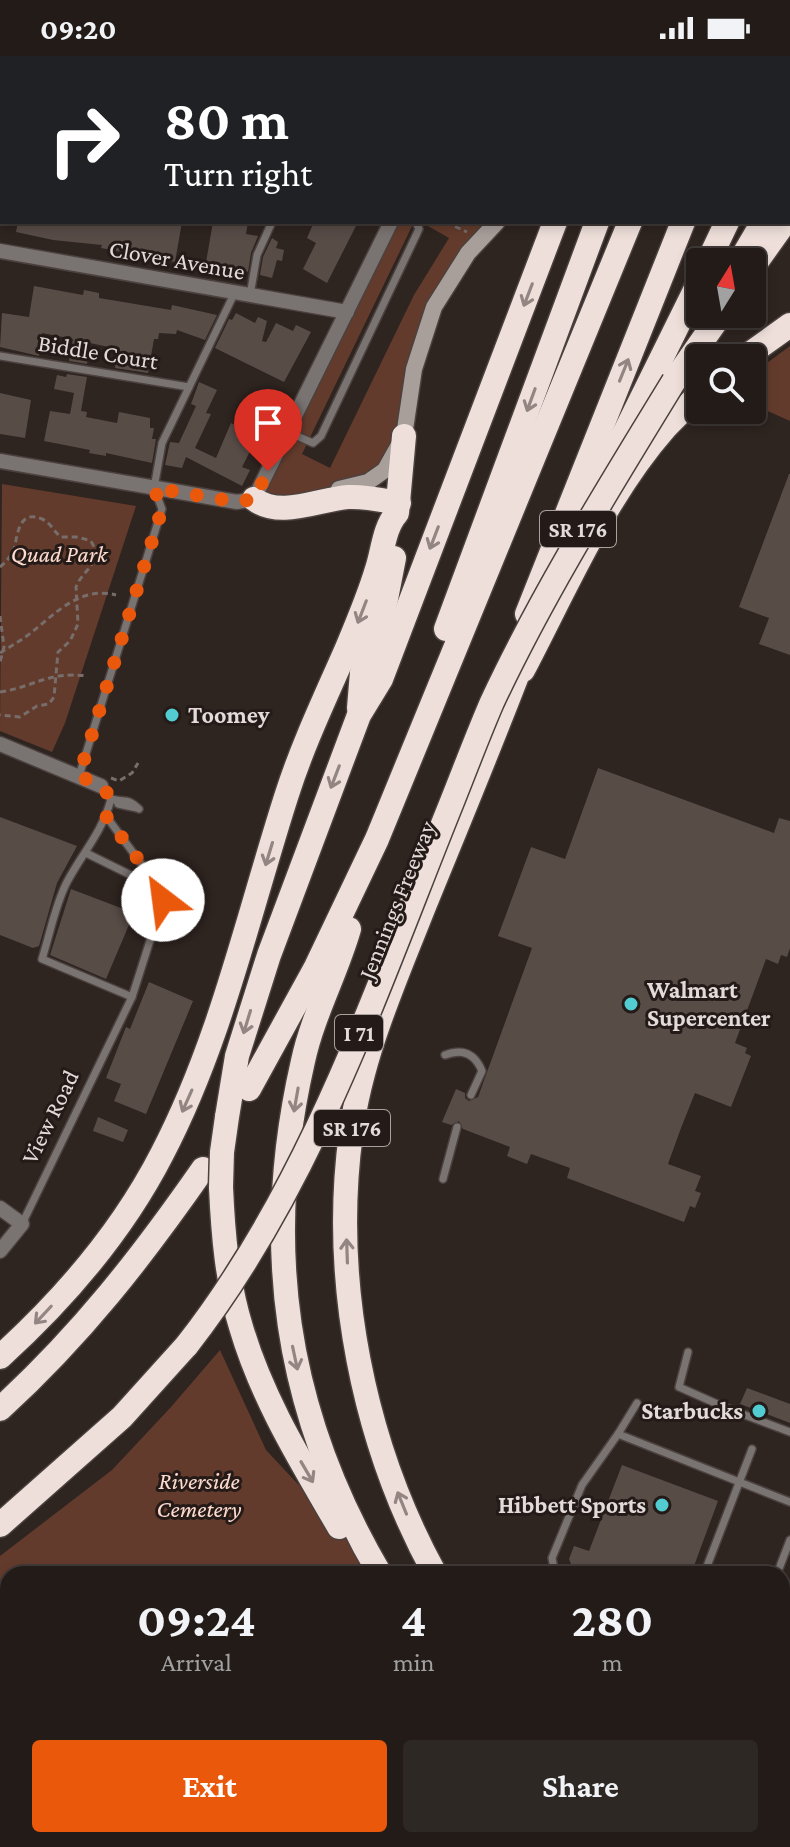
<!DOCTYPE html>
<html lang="en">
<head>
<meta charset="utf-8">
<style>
	:root { --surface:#221b18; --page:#2e2825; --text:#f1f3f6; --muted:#a2a1a2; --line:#3f3937; --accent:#ea580c }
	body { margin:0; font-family:"Crimson Pro",serif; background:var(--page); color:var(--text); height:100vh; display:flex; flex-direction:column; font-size:30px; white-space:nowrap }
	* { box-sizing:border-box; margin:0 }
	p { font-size:26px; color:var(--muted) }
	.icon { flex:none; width:44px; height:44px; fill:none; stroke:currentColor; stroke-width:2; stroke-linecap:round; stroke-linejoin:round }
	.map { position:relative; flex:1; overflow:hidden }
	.drawer { position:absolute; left:0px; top:1510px; width:790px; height:282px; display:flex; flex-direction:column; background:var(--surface); border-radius:24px 24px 0 0; box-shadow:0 4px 12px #0003,0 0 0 2px var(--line) }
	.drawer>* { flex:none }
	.guide { position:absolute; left:0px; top:0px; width:790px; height:168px; box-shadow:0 4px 12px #0003,0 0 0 2px var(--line); background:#202124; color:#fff; overflow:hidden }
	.needle { width:52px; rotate:11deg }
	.tools { position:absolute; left:686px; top:192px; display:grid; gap:16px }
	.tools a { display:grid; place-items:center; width:80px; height:80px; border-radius:8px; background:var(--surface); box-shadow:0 4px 12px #0003,0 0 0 2px var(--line); font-size:40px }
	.pin { position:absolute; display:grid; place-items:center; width:68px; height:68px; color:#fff; margin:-82px -34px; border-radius:50% 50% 50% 0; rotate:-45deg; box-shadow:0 0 8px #0007 }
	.pin .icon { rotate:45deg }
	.me { position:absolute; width:88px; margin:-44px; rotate:330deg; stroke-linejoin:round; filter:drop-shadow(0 0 6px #0008) }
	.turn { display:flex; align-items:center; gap:28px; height:168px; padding:0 32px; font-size:36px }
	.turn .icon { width:104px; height:104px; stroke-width:2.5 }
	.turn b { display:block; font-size:56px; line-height:68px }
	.eta { display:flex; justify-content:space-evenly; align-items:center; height:136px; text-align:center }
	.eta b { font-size:48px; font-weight:700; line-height:56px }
	.button { display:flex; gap:16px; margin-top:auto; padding:16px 32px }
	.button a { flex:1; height:92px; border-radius:8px; background:var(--accent); color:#fff; font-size:32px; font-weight:700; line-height:92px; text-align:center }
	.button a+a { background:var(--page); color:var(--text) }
	.status { display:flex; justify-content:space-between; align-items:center; height:56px; padding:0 40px; background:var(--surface); direction:ltr }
	.status svg { height:22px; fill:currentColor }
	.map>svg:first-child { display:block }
</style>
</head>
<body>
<div class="status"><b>09:20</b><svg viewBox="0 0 49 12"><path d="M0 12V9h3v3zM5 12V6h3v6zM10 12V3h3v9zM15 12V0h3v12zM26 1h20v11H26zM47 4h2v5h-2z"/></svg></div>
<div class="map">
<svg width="790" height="1791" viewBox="0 0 790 1791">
	<rect width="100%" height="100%" fill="#2e2420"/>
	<g fill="#633b2c">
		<path d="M391,166H414L302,398L330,412L414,239L449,182L421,166H446L459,172L462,166H497L457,214L406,338L395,378L379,418L352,451L339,456L324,458L251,449Z"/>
		<path d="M790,290V365L752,348V318Z"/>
		<path d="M2,428L136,450L65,667L52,696L0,675Z"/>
		<path d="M220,1294L266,1394L340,1473L369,1518H8V1784H520L523,1791H0V1500L112,1414L171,1351Z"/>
	</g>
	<g fill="#584c47">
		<path d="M18,166H182L175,206L101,192L102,189L53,184L16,176Z"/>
		<path d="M213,166H248L246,178L258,180L251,197L248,216L243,214V217L205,212Z"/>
		<path d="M314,166H358L327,227L303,213L316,187L307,182Z"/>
		<path d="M272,182L278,186L276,192L284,194L282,205L277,204L272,222L260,219L263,201Z"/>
		<path d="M34,230L83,239L84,234L99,237V242L171,254L172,249L217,259L205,284L177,274L176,278L159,277L158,283H154L148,317L115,312L118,293L90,287L87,308L69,305L73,283L42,277L39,300L0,291L2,257L29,261Z"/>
		<path d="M236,257L255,267L258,261L267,265L262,285L266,286L276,267L293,275L296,269L311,276L284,326L215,292L229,263L232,264Z"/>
		<path d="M67,318L87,321L81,355L87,356L86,361L117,367L119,356L150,362V372H154L152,383H156L152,407L106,397V400L89,397L90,394L44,385L50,355L70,358L74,337L54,333L57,319L66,321Z"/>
		<path d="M199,326L217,334L206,357L211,358L195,392L216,402L231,367L235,369L237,363L241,365L254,339L274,348L242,411L250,414L242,430L186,401L182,412L165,409L170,386L179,387L196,350L191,348Z"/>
		<path d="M0,337L31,344L25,382L0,378Z"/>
		<path d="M789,418H790V599L759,588L769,562L739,551Z"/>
		<path d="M598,712L774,777L779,762L790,765V892L787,901L781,899L778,908L766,903L735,987L747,992L745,997L751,1000L731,1051L695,1037L681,1072L668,1108L701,1120L695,1135L701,1137L695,1152L690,1150L684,1166L567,1122L570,1112L531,1098L527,1108L507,1100L510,1091L463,1073L459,1065L451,1069L442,1066L456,1033L465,1037V1042L469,1045L478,1041L532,892L498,880L531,791L565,803Z"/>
		<path d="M0,761L77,790L57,827L39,890L33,892L0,879Z"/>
		<path d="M71,833L134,857L106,923L50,899Z"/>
		<path d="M149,926L193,945L146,1058L114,1045L121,1028L106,1022L126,971L130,973Z"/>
		<path d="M98,1061L128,1074L123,1086L93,1075Z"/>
		<path d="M747,1332L790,1348V1367L740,1348Z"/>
		<path d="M622,1409L718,1445L691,1518H575L569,1503L574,1490L589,1495Z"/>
	</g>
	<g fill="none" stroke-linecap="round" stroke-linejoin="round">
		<g stroke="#4b413e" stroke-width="10">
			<g id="lane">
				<path d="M0,91H2"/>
				<path d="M250,239L257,199L272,166"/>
				<path d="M0,300L189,331"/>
				<path d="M288,376L313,387L321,380L419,173L416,166"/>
				<path d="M79,720L162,453L154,432L162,387L235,236"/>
				<path d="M101,730L111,743C102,777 83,796 67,826C55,849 50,878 42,903L132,941"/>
				<path d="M111,743C126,747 126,741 139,753"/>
				<path d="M117,745L118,748L137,752"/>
				<path d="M86,797L159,833"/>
				<path d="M445,999C463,992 475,998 482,1015L471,1039"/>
				<path d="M443,1123L457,1071"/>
				<path d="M22,1168L132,941L163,844L157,829L106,760"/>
				<path d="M688,1296L679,1331L724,1351L790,1376"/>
				<path d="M618,1378L790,1446"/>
				<path d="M555,1518L552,1502L582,1429L618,1378L637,1347"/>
				<path d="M704,1518L752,1393"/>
				<path d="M777,1518L790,1484"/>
				<path d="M0,1648L8,1646"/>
				<path d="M304,1784L315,1791"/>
				<path d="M31,1791L48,1784"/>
				<path d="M357,1791L363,1784"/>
			</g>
		</g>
		<g stroke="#4b413e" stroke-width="17">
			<g id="street">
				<path d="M70,0L82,2"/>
				<path d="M472,2L473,0"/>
				<path d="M0,195L347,256"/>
				<path d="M0,405L237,446L254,443L391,166"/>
				<path d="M0,688L101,730"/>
				<path d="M0,1152L22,1168L0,1195"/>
			</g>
		</g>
		<g stroke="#4b413e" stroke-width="19">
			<g id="secondary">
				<path d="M339,433L368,426L385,414L404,380L414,313L434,251L468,197L497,166"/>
				<path d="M782,1652L790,1630"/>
				<path d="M782,1734L790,1707"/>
				<path d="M749,1791V1784"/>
				<path d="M774,1791V1784"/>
			</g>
		</g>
		<g stroke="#4b413e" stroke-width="27">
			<g id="highway">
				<path d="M616,2L617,0"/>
				<path d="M660,2L661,0"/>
				<path d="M694,2L695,0"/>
				<path d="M749,2L750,0"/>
				<path d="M788,13L790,7"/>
				<path d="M788,73L790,69"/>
				<path d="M788,123L790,119"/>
				<path d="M740,205L763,166"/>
				<path d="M708,206L727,166"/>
				<path d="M752,212L785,166"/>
				<path d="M744,302L790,269"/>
				<path d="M674,325L721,258"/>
				<path d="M254,443C280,463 319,443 348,441C365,440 382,444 399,447"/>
				<path d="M588,451L700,224"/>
				<path d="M527,558L683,166"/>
				<path d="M446,573L597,166"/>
				<path d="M523,614C565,534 605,440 665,372C676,360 689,349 700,337"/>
				<path d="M359,652L362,616L386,543L394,502"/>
				<path d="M349,873C336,918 313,959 303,1005C261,1188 284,1355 380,1518"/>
				<path d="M249,1033L316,911L377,783L630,166"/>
				<path d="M227,1061L237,1000L269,899L359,659L381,623L555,166"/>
				<path d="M221,1131C223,1177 227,1226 241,1271C262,1343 302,1407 339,1471"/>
				<path d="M0,1301C64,1243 122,1176 162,1098C221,985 248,859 287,738C303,688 326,640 347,592C358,566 369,540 377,513C383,495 384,471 397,457L404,380"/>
				<path d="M0,1353C81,1279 141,1202 203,1113"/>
				<path d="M0,1469L122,1361L187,1289"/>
				<path d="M435,1518C363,1387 331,1225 351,1077C361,1001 393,929 421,858C456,772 492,686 525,599"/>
				<path d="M520,1784L523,1791"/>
				<path d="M577,1784L581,1791"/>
			</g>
		</g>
		<g stroke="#776d6a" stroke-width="3" stroke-dasharray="6 4" stroke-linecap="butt">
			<path d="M446,166L467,176"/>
			<path d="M0,511C7,505 13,498 15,489C18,474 21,454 42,463C51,467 54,476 61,481H78L91,485C104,507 83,513 76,531L78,568L70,585L58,596L54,641L49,648L37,650L20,661L0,659"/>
			<path d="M0,560L4,591L0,606"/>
			<path d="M0,597C11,590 22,584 32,576C57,556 81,530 116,539"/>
			<path d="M0,636C34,631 48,615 87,620"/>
			<path d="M111,722L119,725L132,717L138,707"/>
		</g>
		<use href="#lane" stroke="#797371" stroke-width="7"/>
		<use href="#street" stroke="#797371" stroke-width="14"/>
		<use href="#secondary" stroke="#a89f9b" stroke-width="16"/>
		<use href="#highway" stroke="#eedfda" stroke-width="24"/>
		<g stroke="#4b413e" stroke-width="27" stroke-linecap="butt">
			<g id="highway-bridge">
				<path d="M221,1131L222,1096L227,1061"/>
				<path d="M187,1289C309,1133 374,940 447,758C462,721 476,683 492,646C544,535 610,430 674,325"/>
			</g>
		</g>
		<use href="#highway-bridge" stroke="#eedfda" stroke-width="24"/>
	</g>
	<defs><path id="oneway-shaft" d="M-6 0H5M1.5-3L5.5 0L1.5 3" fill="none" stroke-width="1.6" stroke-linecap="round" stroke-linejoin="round" transform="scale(2)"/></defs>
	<g stroke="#938682">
		<use href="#oneway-shaft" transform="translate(528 239) rotate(111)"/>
		<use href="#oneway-shaft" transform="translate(624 314) rotate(-68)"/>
		<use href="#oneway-shaft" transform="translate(531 344) rotate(110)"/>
		<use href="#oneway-shaft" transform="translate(434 482) rotate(111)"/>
		<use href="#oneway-shaft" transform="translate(362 556) rotate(111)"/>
		<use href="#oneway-shaft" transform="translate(335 721) rotate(111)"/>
		<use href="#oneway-shaft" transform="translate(269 798) rotate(107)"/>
		<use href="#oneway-shaft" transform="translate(247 966) rotate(107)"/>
		<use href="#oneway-shaft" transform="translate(296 1044) rotate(100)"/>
		<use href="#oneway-shaft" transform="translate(187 1045) rotate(114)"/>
		<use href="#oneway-shaft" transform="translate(347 1195) rotate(-92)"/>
		<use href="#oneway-shaft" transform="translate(43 1259) rotate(133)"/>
		<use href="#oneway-shaft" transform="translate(295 1302) rotate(78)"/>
		<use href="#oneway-shaft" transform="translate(307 1416) rotate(60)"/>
		<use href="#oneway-shaft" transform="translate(402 1447) rotate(-112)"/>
	</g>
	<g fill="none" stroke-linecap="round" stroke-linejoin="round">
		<path stroke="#ea580c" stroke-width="14" stroke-dasharray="0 25.2" d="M163,844L157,829L106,760C114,732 103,731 79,720L162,453L154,432L237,446L254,443L268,415"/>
	</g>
	<g fill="#52ccd0" stroke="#241a17" stroke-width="3">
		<circle cx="172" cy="659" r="8"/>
		<circle cx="631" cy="948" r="8"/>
		<circle cx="759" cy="1355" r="8"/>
		<circle cx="662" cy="1449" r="8"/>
	</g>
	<g text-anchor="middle" stroke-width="6" stroke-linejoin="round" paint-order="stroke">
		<g fill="#241a17" stroke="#aaa19f" stroke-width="2">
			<rect x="540" y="455" width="76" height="36" rx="6"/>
			<rect x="335" y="959" width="48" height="36" rx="6"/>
			<rect x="314" y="1054" width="76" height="36" rx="6"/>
		</g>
		<g font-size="22" font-weight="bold" fill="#e3dbd9">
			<text x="578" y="481">SR 176</text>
			<text x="359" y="985">I 71</text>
			<text x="352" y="1080">SR 176</text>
		</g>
		<g font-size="24" fill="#e3dbd9" stroke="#241a17">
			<text transform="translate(177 204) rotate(10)" y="8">Clover Avenue</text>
			<text transform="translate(98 296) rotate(9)" y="8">Biddle Court</text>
			<text transform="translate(397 844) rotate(-68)" y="8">Jennings Freeway</text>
			<text transform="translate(50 1061) rotate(-64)" y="8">View Road</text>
		</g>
		<g font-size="24" font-style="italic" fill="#fedbce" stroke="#241a17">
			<text x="59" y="506">Quad Park</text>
			<text x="199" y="1433">Riverside<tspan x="199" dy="28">Cemetery</tspan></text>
		</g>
		<g font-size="24" font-weight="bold" fill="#e3dbd9" stroke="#241a17" text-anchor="start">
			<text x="188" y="667">Toomey</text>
			<text x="647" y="942">Walmart<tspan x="647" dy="28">Supercenter</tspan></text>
			<text x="743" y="1363" text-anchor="end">Starbucks</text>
			<text x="646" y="1457" text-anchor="end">Hibbett Sports</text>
		</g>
	</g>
</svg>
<div class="tools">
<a><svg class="needle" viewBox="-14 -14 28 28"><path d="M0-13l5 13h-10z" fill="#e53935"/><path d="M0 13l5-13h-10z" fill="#a2a1a2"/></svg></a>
<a><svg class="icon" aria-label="search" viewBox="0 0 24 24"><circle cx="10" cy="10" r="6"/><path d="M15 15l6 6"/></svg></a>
</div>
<div class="pin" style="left:268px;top:415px;background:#d93025"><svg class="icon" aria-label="arrive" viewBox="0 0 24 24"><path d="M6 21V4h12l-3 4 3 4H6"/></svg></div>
<svg class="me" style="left:163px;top:844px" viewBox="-20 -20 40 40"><circle r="19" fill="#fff"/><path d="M0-13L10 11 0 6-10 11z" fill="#ea580c"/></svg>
<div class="guide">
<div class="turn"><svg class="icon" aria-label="right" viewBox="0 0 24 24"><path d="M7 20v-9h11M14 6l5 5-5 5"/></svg><div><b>80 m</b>Turn right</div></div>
</div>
<section class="drawer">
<div class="eta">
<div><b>09:24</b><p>Arrival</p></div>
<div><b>4</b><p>min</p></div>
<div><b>280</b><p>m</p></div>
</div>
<div class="button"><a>Exit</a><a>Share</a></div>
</section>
</div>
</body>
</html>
